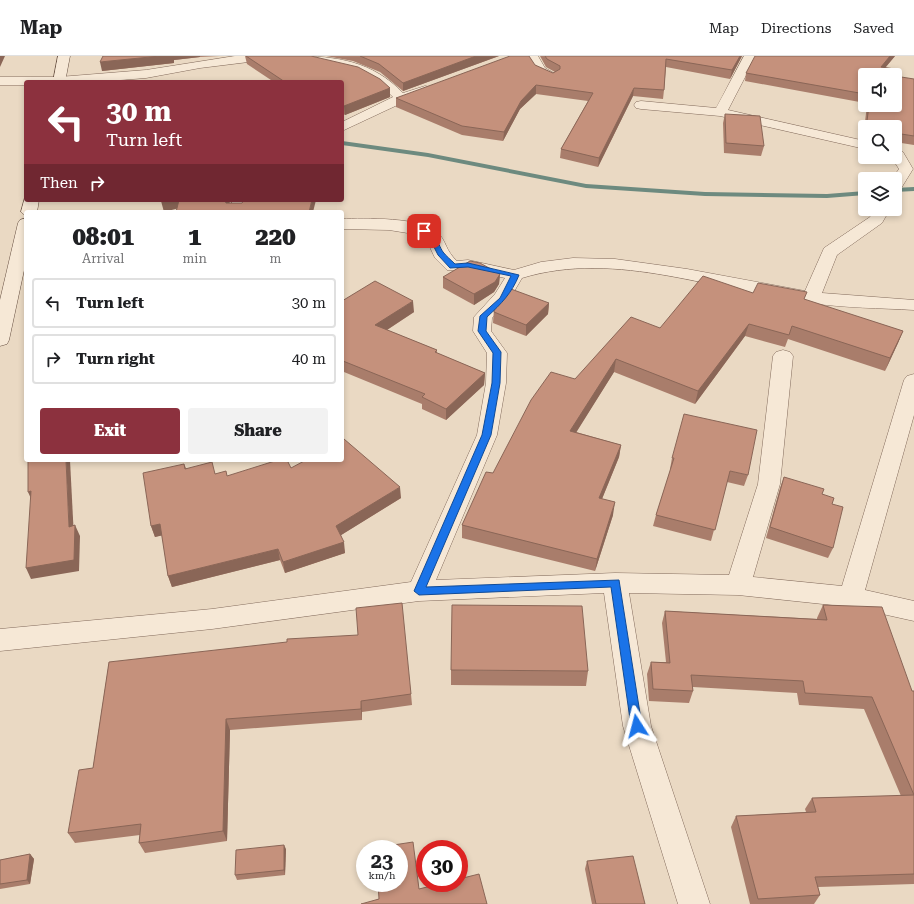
<!DOCTYPE html>
<html lang="en">
<head>
<meta charset="utf-8">
<style>
	:root { --surface:#fff; --page:#f2f2f2; --text:#202124; --muted:#757577; --line:#e0e0e0; --accent:#8c313e }
	body { margin:0; font-family:"Roboto Serif",serif; background:var(--page); color:var(--text); height:100vh; display:flex; flex-direction:column; font-size:15px; white-space:nowrap }
	* { box-sizing:border-box; margin:0 }
	p { font-size:13px; color:var(--muted) }
	.icon { flex:none; width:22px; height:22px; fill:none; stroke:currentColor; stroke-width:2; stroke-linecap:round; stroke-linejoin:round }
	.map { position:relative; flex:1; overflow:hidden }
	.details { position:absolute; left:24px; top:154px; width:320px; height:252px; display:flex; flex-direction:column; background:var(--surface); border-radius:4px; box-shadow:0 2px 6px #0003 }
	.details>* { flex:none }
	.banner { position:absolute; left:24px; top:24px; width:320px; height:122px; border-radius:4px; box-shadow:0 2px 6px #0003; background:#8c313e; color:#fff; overflow:hidden }
	.fabs { position:absolute; left:858px; top:12px; display:grid; gap:8px }
	.fabs a { display:grid; place-items:center; width:44px; height:44px; border-radius:4px; background:var(--surface); box-shadow:0 2px 6px #0003; font-size:20px }
	.speed { position:absolute; left:356px; top:784px; display:flex; gap:8px; font-size:20px; font-weight:700; text-align:center }
	.speed>* { display:grid; place-content:center; width:52px; height:52px; border-radius:50%; background:var(--surface); box-shadow:0 2px 6px #0003; line-height:1 }
	.speed small { font-size:10px; font-weight:400 }
	.speed .limit { border:6px solid #d22; background:#fff; color:#111 }
	.pin { position:absolute; display:grid; place-items:center; width:34px; height:34px; color:#fff; margin:-17px; border-radius:8px; box-shadow:0 2px 6px #0006 }
	.me { position:absolute; width:44px; margin:-22px; rotate:351deg; stroke-linejoin:round; filter:drop-shadow(0 0 3px #0008) }
	.turn { display:flex; align-items:center; gap:14px; height:84px; padding:0 16px; font-size:18px }
	.turn .icon { width:52px; height:52px; stroke-width:2.5 }
	.turn b { display:block; font-size:28px; line-height:34px }
	.then { display:flex; align-items:center; height:38px; padding:0 16px; background:#0003; gap:8px; font-size:15px }
	.eta { display:flex; justify-content:space-evenly; align-items:center; height:68px; text-align:center }
	.eta b { font-size:24px; font-weight:800; line-height:28px }
	.primary-button { display:flex; gap:8px; margin-top:auto; padding:8px 16px }
	.primary-button a { flex:1; height:46px; border-radius:4px; background:var(--accent); color:#fff; font-size:16px; font-weight:800; line-height:46px; text-align:center }
	.primary-button a+a { background:var(--page); color:var(--text) }
	ul { padding:0; list-style:none }
	li { display:flex; align-items:center; gap:12px; height:50px; margin:0 8px 6px; padding:0 8px; border:2px solid var(--line); border-radius:4px }
	li div { flex:1 }
	li b { display:block; font-size:15px }
	li em { font-style:normal }
	header { display:flex; align-items:center; gap:24px; box-sizing:border-box; height:56px; padding:0 20px; background:var(--surface); border-bottom:1px solid var(--line) }
	header strong { font-size:19px }
	nav { display:flex; gap:22px; margin-inline-start:auto; font-size:14px }
	.map>svg:first-child { display:block }
</style>
</head>
<body>
<header>
<strong>Map</strong>
<nav><a>Map</a><a>Directions</a><a>Saved</a></nav>
</header>
<div class="map">
<svg width="914" height="848" viewBox="0 0 914 848">
	<rect width="100%" height="100%" fill="#ead9c3"/>
	<g fill="none" stroke-linecap="round" stroke-linejoin="round">
		<g fill="#6d8a7f" fill-rule="evenodd">
			<path d="M342,85L428,97L586,128L705,136L827,138L865,135V139L827,142L705,140L586,132L428,101L342,89Z"/>
			<path d="M914,131V135L895,136V132Z"/>
		</g>
		<g stroke="#836b5c" stroke-width="1">
			<g id="minor">
				<path d="M235,0H271L265,4L200,12L146,22L95,26H26V29H0V21H59L146,14Z"/>
				<path d="M294,0C337,0 372,5 403,37L425,30L430,31L432,34L430,37L406,45L342,75V66L393,41C363,10 334,12 296,3Z"/>
				<path d="M525,0H538L545,12L559,20L553,24L536,17Z"/>
				<path d="M744,0H756L728,54L865,85V93L720,60L641,53L636,52L634,49L636,46L641,45L716,52Z"/>
				<path d="M895,94L903,96L913,113L900,134L895,136V123H892L899,113L892,102L890,101H895Z"/>
				<path d="M233,144H249L244,156H228Z"/>
				<path d="M874,153H890L882,167L837,199L822,237L914,244V254C880,252 845,252 811,247C717,236 617,193 522,222L508,246L492,262L491,275L507,297L506,327L497,379L436,524L615,517L729,519L758,428L773,300L776,296L783,294L790,296L793,300L780,428L753,521L842,530L904,324L907,320L914,318V359L865,534L914,545V565L851,551L738,539L629,537L651,670L710,848H678L623,670L604,537L419,545L212,573L0,595V573L212,553L411,526L477,379L486,327L487,297L473,275L474,261L495,238L505,222L468,214H447L435,202L426,183L420,179L389,174L342,173V163C363,162 424,161 438,177C447,186 445,194 457,205L468,204L514,214L541,206L573,202L615,203L687,213L805,235L824,192L870,161Z"/>
			</g>
		</g>
		<g stroke="#644d3f" stroke-width="1">
			<g id="secondary">
				<path d="M58,0H70L65,26H53Z"/>
				<path d="M25,141L26,144H39L37,156H26V160L21,156Z"/>
				<path d="M26,162V205L9,284L7,288L0,290V244L18,167L20,164Z"/>
			</g>
		</g>
		<use href="#minor" fill="#f6e8d6" fill-rule="evenodd"/>
		<use href="#secondary" fill="#f6e8d6" fill-rule="evenodd"/>
	</g>
	<g fill="#a97d6b">
		<path d="M103,0H220L200,1L174,4V7L102,15Z"/>
		<path d="M245,0H311L390,32V41L345,59L342,57V26H274L247,8Z"/>
		<path d="M326,0H499L403,35L380,16L353,5Z"/>
		<path d="M540,0H742L730,23L666,11L664,34L663,43L633,40L598,111L560,102L561,93L588,45L536,38L520,53L503,85L462,79L396,51V42L535,9L553,17L555,16L546,11Z"/>
		<path d="M895,0L885,12L895,13L893,19H865V47L745,25L746,17Z"/>
		<path d="M914,23V89L895,86V71H865V74H864L867,49H895Z"/>
		<path d="M725,58L764,90L761,100L724,97L723,67Z"/>
		<path d="M500,218L499,228L494,236L474,249L443,232V221Z"/>
		<path d="M753,237L804,244L903,275L898,287L885,315L788,283L785,291L745,280L695,348L614,316L576,376L621,389L619,401L602,443L613,459L595,515L462,482V469L493,417L575,323L660,272Z"/>
		<path d="M342,245L414,256L387,274L437,294V297L485,317L484,329L446,364L422,353V348L344,316L342,318Z"/>
		<path d="M549,247L548,258L526,280L493,267L494,252Z"/>
		<path d="M672,402L748,419L744,430L727,426L711,485L653,470L656,459L671,413H670Z"/>
		<path d="M184,408L186,412L215,418L227,420L291,412L401,442L341,479L345,497L285,517L280,504L172,531L168,520L162,479L155,481L151,470Z"/>
		<path d="M784,421L822,438L832,448L833,492L828,502L766,482L780,432Z"/>
		<path d="M823,549L912,635H914V828L818,831L820,839L814,848H750L731,771L736,760L806,756L805,753L812,742L901,740L864,653L799,649L797,637L693,631V635L689,647L649,645L647,618L651,606H666L662,567L665,555L817,563V562Z"/>
		<path d="M109,606L411,638L412,649L362,656V664L230,674L227,785L145,797L139,787L140,779L75,787L68,777L93,712Z"/>
		<path d="M451,614L588,615L586,630L451,629Z"/>
		<path d="M286,793L285,819L237,824L235,819Z"/>
		<path d="M30,798L34,803L30,828L0,833V804Z"/>
		<path d="M587,805L645,848H592L585,813Z"/>
	</g>
	<g fill="#8a6657">
		<path d="M0,0H5L0,11Z"/>
		<path d="M160,0H200V1L174,4V7L102,15L100,6Z"/>
		<path d="M476,0H499L403,35V27Z"/>
		<path d="M740,0H742L730,23L732,14Z"/>
		<path d="M890,0H895L879,19L881,11Z"/>
		<path d="M536,29V38L520,53L503,85L504,76L521,45Z"/>
		<path d="M390,32V41L345,59L344,50Z"/>
		<path d="M634,32L633,40L598,111L599,102Z"/>
		<path d="M166,144H182L183,151L164,156L161,145Z"/>
		<path d="M225,144H229L230,148L227,155Z"/>
		<path d="M312,144H316L313,156H309Z"/>
		<path d="M500,218L499,228L494,236L474,249V238Z"/>
		<path d="M413,245L414,256L376,281L375,269Z"/>
		<path d="M549,247L548,258L526,280V269Z"/>
		<path d="M749,268L745,280L695,348L698,335Z"/>
		<path d="M903,275L898,287L885,315L890,302Z"/>
		<path d="M616,303L614,316L569,388L570,375Z"/>
		<path d="M342,305H343L344,316L342,318Z"/>
		<path d="M485,317L484,329L446,364V353Z"/>
		<path d="M621,389L619,401L597,455L599,442Z"/>
		<path d="M66,404H70L74,482L69,471Z"/>
		<path d="M400,431L401,442L338,481L336,470Z"/>
		<path d="M31,435L33,447L28,436Z"/>
		<path d="M615,446L613,459L595,515L597,503Z"/>
		<path d="M160,468L164,479L155,481L151,470Z"/>
		<path d="M75,469L80,480L79,515L31,523L26,512Z"/>
		<path d="M344,486L345,497L285,517L283,506Z"/>
		<path d="M278,493L280,504L172,531L168,520Z"/>
		<path d="M361,645L362,656V664L361,653Z"/>
		<path d="M226,663L230,674L227,785L223,775Z"/>
		<path d="M284,789L286,793L285,819L284,814Z"/>
		<path d="M30,798L34,803L30,828L27,824Z"/>
	</g>
	<g fill="#c5917c" stroke="#8a6657">
		<path d="M103,0H160L100,6Z"/>
		<path d="M246,0H311L358,11L380,23L390,32L344,50L342,49V26H285Z"/>
		<path d="M360,0H476L403,27L379,8Z"/>
		<path d="M510,0H529L535,9L553,17L560,13V10L547,3L545,0H740L732,14L666,3L664,34L634,32L599,102L561,93L593,37L536,29L521,45L504,76L462,70L396,42Z"/>
		<path d="M755,0H890L881,11L895,13L892,19H865V38L746,17Z"/>
		<path d="M895,20L914,23V80L895,77V71H891V70L867,65L869,49H895Z"/>
		<path d="M725,58L760,60L764,90L726,87Z"/>
		<path d="M179,144H225V145L226,147H242L244,144H312L309,156H176Z"/>
		<path d="M470,205L480,207L500,218L495,226L474,238L443,221Z"/>
		<path d="M703,220L753,237L758,227L807,236L804,243L903,275L890,302L792,270L789,279L749,268L698,335L616,303L570,375L621,389L599,442L615,446L597,503L462,469L486,416L493,417L531,344L551,316L575,323L631,261L660,272Z"/>
		<path d="M375,225L413,245L375,269L437,294L435,296L485,317L446,353L422,341L425,338L343,305H342V245Z"/>
		<path d="M511,233L549,247L526,269L494,256V252Z"/>
		<path d="M684,358L757,374L748,419L730,415L715,474L656,459L674,402H672Z"/>
		<path d="M344,383L400,431L336,470L344,486L283,506L278,493L168,520L160,468L151,470L143,417L184,408L185,413L212,406L215,418L226,415L227,420L278,404H287L291,412L306,404H342V384Z"/>
		<path d="M28,404H66L69,471L75,469L74,504L26,512L31,435L28,436Z"/>
		<path d="M784,421L824,433L822,438L834,442L832,448L843,451L833,492L770,471Z"/>
		<path d="M402,547L411,638L361,645V653L226,663L223,775L139,787L141,768L68,777L79,714L93,712L109,606L287,586V583L358,579L356,552Z"/>
		<path d="M452,549L582,550L588,615L451,614Z"/>
		<path d="M823,549L882,551L912,635H914V818L815,821L820,839L758,843L736,760L816,756L812,742L914,739L872,641L805,637L803,625L691,619L693,635L653,633L651,606L670,607L665,555L827,564Z"/>
		<path d="M413,786L419,833L443,827H459V823L479,818L487,848H361L379,843L378,827H399V793H374V792Z"/>
		<path d="M284,789V814L235,819L236,794Z"/>
		<path d="M30,798L27,824L0,828V804Z"/>
		<path d="M633,800L645,848H596L587,805Z"/>
	</g>
	<path fill="#1a73e8" stroke="#114b97" d="M421,173C435,172 437,187 443,196C446,200 451,204 455,208L468,207L519,219C512,237 501,248 487,261L486,275L501,296L500,327L491,379L426,531L619,524L642,670L641,674L637,675L633,674L631,670L611,531L419,539L414,535L482,379L492,327L493,297L478,275L480,260L500,242L511,220L468,211L450,212L438,199L429,181L421,176Z"/>
</svg>
<div class="fabs">
<a><svg class="icon" aria-label="sound" viewBox="0 0 24 24"><path d="M4 9h4l5-4v14l-5-4H4zM17 9q2 3 0 6"/></svg></a>
<a><svg class="icon" aria-label="search" viewBox="0 0 24 24"><circle cx="10" cy="10" r="6"/><path d="M15 15l6 6"/></svg></a>
<a><svg class="icon" aria-label="layers" viewBox="0 0 24 24"><path d="M12 4l9 5-9 5-9-5zM3 14l9 5 9-5"/></svg></a>
</div>
<div class="speed"><div>23<small>km/h</small></div><div class="limit">30</div></div>
<div class="pin" style="left:424px;top:175px;background:#d93025"><svg class="icon" aria-label="arrive" viewBox="0 0 24 24"><path d="M6 21V4h12l-3 4 3 4H6"/></svg></div>
<svg class="me" style="left:637px;top:670px" viewBox="-20 -20 40 40"><path d="M0-17L14 15 0 8-14 15z" fill="#1a73e8" stroke="#fff" stroke-width="4"/></svg>
<div class="banner">
<div class="turn"><svg class="icon" aria-label="left" viewBox="0 0 24 24"><path d="M17 20v-9H6M10 6l-5 5 5 5"/></svg><div><b>30 m</b>Turn left</div></div>
<div class="then">Then<svg class="icon" aria-label="right" viewBox="0 0 24 24"><path d="M7 20v-9h11M14 6l5 5-5 5"/></svg></div>
</div>
<section class="details">
<div class="eta">
<div><b>08:01</b><p>Arrival</p></div>
<div><b>1</b><p>min</p></div>
<div><b>220</b><p>m</p></div>
</div>
<ul>
<li><svg class="icon" aria-label="left" viewBox="0 0 24 24"><path d="M17 20v-9H6M10 6l-5 5 5 5"/></svg><div><b>Turn left</b></div><em>30 m</em></li>
<li><svg class="icon" aria-label="right" viewBox="0 0 24 24"><path d="M7 20v-9h11M14 6l5 5-5 5"/></svg><div><b>Turn right</b></div><em>40 m</em></li>
</ul>
<div class="primary-button"><a>Exit</a><a>Share</a></div>
</section>
</div>
</body>
</html>
